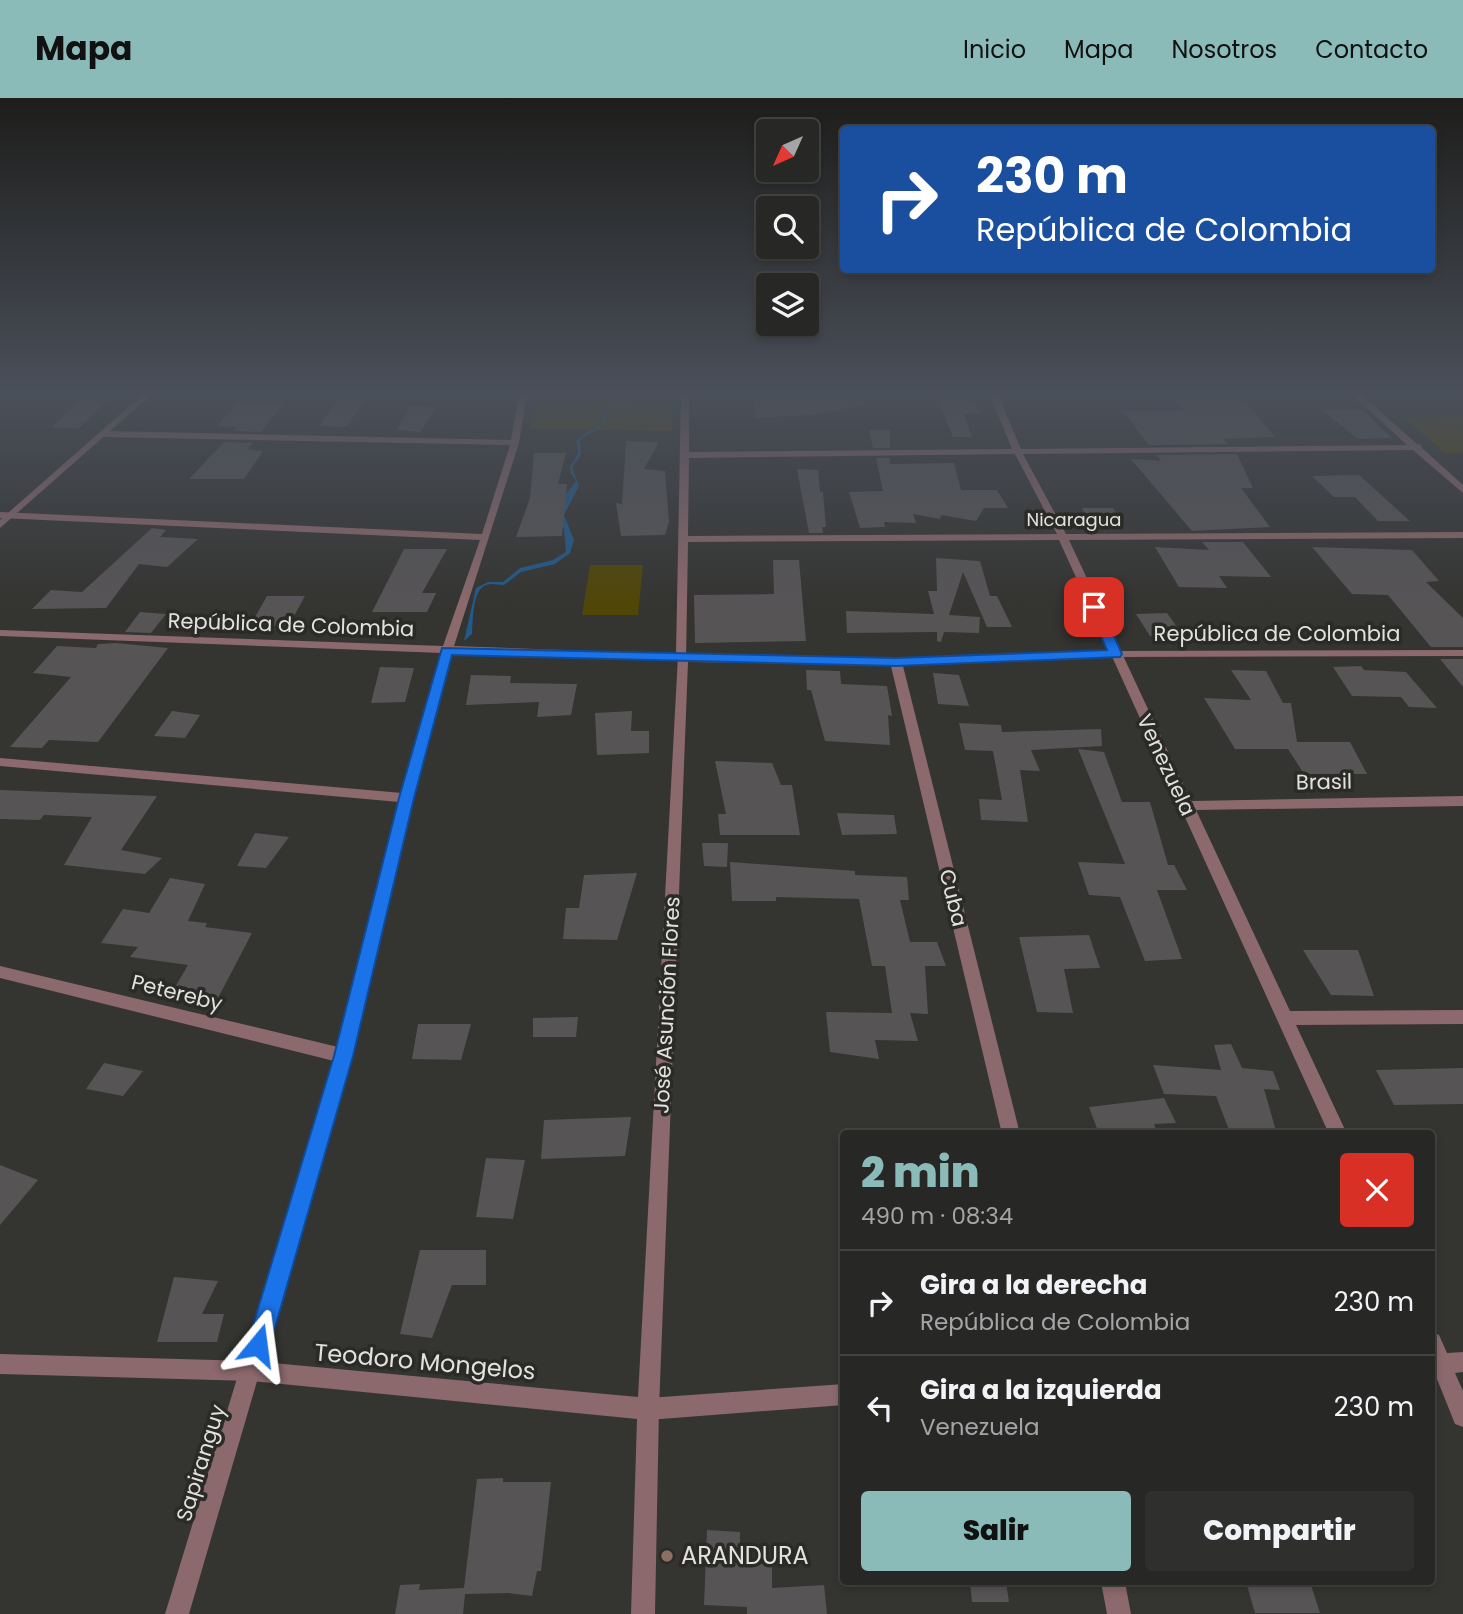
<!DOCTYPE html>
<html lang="es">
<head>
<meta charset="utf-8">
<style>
	:root { --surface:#272725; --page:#2f2f2d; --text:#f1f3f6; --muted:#a4a5a7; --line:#434442; --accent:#8bbbb9 }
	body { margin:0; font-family:Poppins,sans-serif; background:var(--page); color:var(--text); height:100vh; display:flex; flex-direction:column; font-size:26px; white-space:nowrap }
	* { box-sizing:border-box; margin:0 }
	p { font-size:23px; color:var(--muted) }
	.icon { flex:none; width:38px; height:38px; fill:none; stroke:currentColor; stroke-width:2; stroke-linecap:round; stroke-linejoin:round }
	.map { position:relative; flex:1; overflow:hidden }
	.sheet { position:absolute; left:840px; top:1032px; width:595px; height:455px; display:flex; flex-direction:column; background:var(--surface); border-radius:7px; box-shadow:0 4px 10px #0003,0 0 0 2px var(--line) }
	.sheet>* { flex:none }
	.top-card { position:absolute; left:840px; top:28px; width:595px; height:147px; border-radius:7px; box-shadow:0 4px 10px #0003,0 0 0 2px var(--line); background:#1a4fa0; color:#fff; overflow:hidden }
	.needle { width:46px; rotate:225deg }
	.controls { position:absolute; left:756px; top:21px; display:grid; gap:14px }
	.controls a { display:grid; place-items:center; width:63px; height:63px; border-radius:7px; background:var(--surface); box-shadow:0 4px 10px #0003,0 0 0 2px var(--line); font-size:35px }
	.pin { position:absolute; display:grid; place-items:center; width:60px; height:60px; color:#fff; margin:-30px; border-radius:14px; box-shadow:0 4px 10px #0006 }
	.me { position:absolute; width:77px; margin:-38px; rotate:16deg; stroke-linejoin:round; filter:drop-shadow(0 0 5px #0008) }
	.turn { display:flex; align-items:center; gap:24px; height:147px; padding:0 21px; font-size:32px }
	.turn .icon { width:91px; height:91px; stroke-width:2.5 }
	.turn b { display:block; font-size:49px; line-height:60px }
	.round { display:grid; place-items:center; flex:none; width:74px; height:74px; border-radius:7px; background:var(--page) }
	.summary { display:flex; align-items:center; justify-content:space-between; height:119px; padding:0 21px }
	h1 { font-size:42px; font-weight:800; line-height:52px; color:var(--accent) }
	.cta { display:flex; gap:14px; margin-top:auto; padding:14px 21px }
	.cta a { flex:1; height:80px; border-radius:7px; background:var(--accent); color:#111; font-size:28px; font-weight:800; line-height:80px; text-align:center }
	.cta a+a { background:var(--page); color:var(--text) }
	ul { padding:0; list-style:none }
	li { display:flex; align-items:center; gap:21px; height:105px; padding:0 21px; border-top:2px solid var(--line) }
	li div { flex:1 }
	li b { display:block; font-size:26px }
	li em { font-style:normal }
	header { display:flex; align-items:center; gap:42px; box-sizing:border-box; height:98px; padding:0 35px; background:var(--accent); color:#111 }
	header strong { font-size:33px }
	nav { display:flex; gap:38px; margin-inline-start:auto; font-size:24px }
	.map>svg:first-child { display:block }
</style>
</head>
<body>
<header>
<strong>Mapa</strong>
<nav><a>Inicio</a><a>Mapa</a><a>Nosotros</a><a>Contacto</a></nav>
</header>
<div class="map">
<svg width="1463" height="1516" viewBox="0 0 1463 1516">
	<rect width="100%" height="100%" fill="#343431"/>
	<g fill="#504607">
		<path d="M542,297H670L673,333L529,331Z"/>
		<path d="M1463,318V355H1445L1403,319Z"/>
		<path d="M590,467H643L638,517H582Z"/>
	</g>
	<path fill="#215a8c" d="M628,297L632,298L630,303L607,313C604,331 596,332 580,341L581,357L572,369L579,388L564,417L574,442L570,455L555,466L521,474L504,487C498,487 491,485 486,487C472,492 473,524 472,536L464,543L476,490L488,484H503L520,470L553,462L566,454L564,431L559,423L566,396L576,383C564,366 573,369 578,354L576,343C590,327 600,338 604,313L628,302Z"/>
	<g fill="#575456">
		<path d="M85,297H113L78,331L52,329Z"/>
		<path d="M341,297H369L346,329L319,328Z"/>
		<path d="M783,297H863V307L809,317L755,320L752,299H784Z"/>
		<path d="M935,297H970L981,316H964L972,339H953Z"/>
		<path d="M1170,297H1240L1275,339L1224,341L1228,346L1149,347L1123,313L1184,312Z"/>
		<path d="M239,304H285L261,334L233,333L237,329L217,328Z"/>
		<path d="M410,308L437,309L420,334L397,332Z"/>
		<path d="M1321,311L1363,312L1392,340L1358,341Z"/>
		<path d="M869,332H890V350H873Z"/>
		<path d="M626,343L659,344L644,371L665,373L669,424L665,437L621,438L616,405L622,406Z"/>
		<path d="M224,344L253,345L247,351L263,353L244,381H189Z"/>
		<path d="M534,355H566L558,386H567L562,438L516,439L530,400Z"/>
		<path d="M1237,356L1253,390H1241L1270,429L1192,433L1131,361L1161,363L1157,357Z"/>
		<path d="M876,360H890V366L954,365L961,392H997L1008,410H984L976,423L941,417L940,421L913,416L916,425L884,424L885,429L860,430L849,394L883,393Z"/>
		<path d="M797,371L818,372L820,394H823L826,429H822L823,435H809Z"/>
		<path d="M1359,377L1410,423H1378L1355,399H1334L1312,378Z"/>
		<path d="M1082,410H1113L1124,429H1091Z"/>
		<path d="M152,430L166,432L160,439L198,441L167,469L139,466L106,510L32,511L51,492L82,494Z"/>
		<path d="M1202,444H1243L1271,479L1219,478L1227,490L1179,489L1155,449L1209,452Z"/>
		<path d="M1312,449L1412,452L1439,483L1426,484L1463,520V549H1431L1388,497L1352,496Z"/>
		<path d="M404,451H447L422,495H436L427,514H372Z"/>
		<path d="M936,460L980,463L990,498H997L1012,529H987L963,474L949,517L980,519L979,535L944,534L941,544L937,543V534L847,535L846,513L934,516L928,493H937Z"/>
		<path d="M773,462H799L806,543L695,545L694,497L774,496Z"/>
		<path d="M267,498H305L288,529L251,526Z"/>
		<path d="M140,514L166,516L151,535L125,534Z"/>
		<path d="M1167,515L1182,536L1150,538L1136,516Z"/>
		<path d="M116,545L168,550L98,644L49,642L42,650L10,649L71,579L33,575L57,548L96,550L98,546Z"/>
		<path d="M1440,561H1463V589Z"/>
		<path d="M1361,568L1364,572L1406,574L1437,610L1409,609L1401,599L1352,598L1333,569Z"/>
		<path d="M380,569L414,570L405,604L371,605Z"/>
		<path d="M806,572L840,573L841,586L887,588L892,618L888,617L890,647L825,643L811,592H807Z"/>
		<path d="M1231,572L1266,573L1283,605H1291L1297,644H1350L1367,676H1304L1288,651H1235L1204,600L1251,602Z"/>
		<path d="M933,575L959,577L969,608L938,606Z"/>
		<path d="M471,577L511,578L510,585L577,586L571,617L537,619L539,604L466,607Z"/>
		<path d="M172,613L200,617L185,640L154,638Z"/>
		<path d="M632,613L631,633H649V655L597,657L595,615Z"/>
		<path d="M959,625L1001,627L1002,634L1101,631L1102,648L1031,652L1040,673L1020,672L1028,724L981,722L979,701L1002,702L993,653L965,652Z"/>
		<path d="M1078,651L1104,654L1122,704H1150L1168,767H1174L1187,792H1157L1182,861L1145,863L1120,799L1089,797L1078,764L1125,766Z"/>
		<path d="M715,663L772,665L781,687H792L800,737H720L718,716H726Z"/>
		<path d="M0,692L157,698L121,752L162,760L145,776L64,767L92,719L44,717L40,722L0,721Z"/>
		<path d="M837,715L894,717L897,736L842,737Z"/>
		<path d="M255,735L289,739L266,770L237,768Z"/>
		<path d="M702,745H728L727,769L704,768Z"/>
		<path d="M730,764L855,773V777L907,779L909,802H900L910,844H937L946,868H925L928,916L910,915L918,943L875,942L879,961L830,954L826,914L892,915L885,868H872L859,801L776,799V803H732Z"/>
		<path d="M637,775L617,842L563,841L566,810H579L584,777Z"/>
		<path d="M170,780L205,786L188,823L207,825L205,829L252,835L218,900L174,891L188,867L130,859L138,849L101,845L123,811L149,815Z"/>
		<path d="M1089,837L1100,870L1064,871L1073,915L1037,914L1019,839Z"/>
		<path d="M1303,852H1358L1374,898L1331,897Z"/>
		<path d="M578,919L576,939H533V920Z"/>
		<path d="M418,926H471L461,962L412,961Z"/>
		<path d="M1231,946L1242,970L1273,973L1280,992L1264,991L1276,1033L1229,1032L1216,998L1164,996L1153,967L1221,972L1214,947Z"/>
		<path d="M104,965L143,973L123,998L86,991Z"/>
		<path d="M1463,970V1006L1394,1007L1376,972Z"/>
		<path d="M1164,1000L1176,1025L1154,1026L1158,1036H1099L1089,1009Z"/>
		<path d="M631,1019L625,1058L541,1061L544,1022Z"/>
		<path d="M486,1060L525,1062L513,1121L476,1119Z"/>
		<path d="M0,1067L38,1082L0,1127Z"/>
		<path d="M420,1152H486V1187H452L432,1240L400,1236Z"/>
		<path d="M174,1179L218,1183L202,1216H224L217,1244H157Z"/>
		<path d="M503,1380V1384H551L541,1473H537L532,1498L508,1495L465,1496L463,1516H395L400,1487L420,1486L419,1492L464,1490L477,1381Z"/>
		<path d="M707,1432L740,1434V1465L772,1466V1490L824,1487L827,1516H747V1509L704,1507Z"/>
		<path d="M970,1484H1006L1009,1504H972Z"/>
		<path d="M1246,1484H1310L1320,1515H1255Z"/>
	</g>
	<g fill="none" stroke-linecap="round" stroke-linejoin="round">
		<g fill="#8c696d" fill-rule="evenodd">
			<path d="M519,297H527L519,345L454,548L676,556L681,297H689V354L1012,351L990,297H998L1021,351L1407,347L1353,297H1362L1417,346L1421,347L1422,350L1463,387V395L1413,352L1023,356L1066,436L1463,434V440L1069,442L1191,703L1463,698V708L1196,712L1290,913L1463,912V926L1296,927L1347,1036H1329L1059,442L688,444L686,562L452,555L414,700L352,958L189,1516H165L334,963L0,880V868L338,949L399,704L0,668V660L402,695L441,555L0,538V532L443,548L480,442L0,420V414L482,436L510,347L104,339L100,336L104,333L511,342ZM1015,356L1057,436L688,438L689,360Z"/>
			<path d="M896,561L902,564L1020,1036H1002L890,564Z"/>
			<path d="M1432,1234L1439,1237L1447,1255L1463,1254V1274L1455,1275L1463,1293V1329L1455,1326L1435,1276H1432Z"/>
			<path d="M844,1286V1307L648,1322L641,1318L637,1311L641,1304L648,1300Z"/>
			<path d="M1101,1484H1125L1131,1516H1107Z"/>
		</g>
		<g fill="#8c696d" fill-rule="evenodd">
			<path d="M142,297H151L0,430V422Z"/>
			<path d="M1463,552V558L1115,559L896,567L688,564L659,1311L655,1516H631L637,1321L251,1283L0,1276V1256L251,1263L638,1299L678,558L896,561L1115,553Z"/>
		</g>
	</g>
	<linearGradient id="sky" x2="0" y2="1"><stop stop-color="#1d1d1b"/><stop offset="0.58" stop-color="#4a505a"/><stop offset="1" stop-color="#4a505a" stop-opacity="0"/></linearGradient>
	<rect width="1463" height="509" fill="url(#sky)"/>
	<path fill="#1a73e8" stroke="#114b97" stroke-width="2" d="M1094,505L1101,509L1122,556L1120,559L896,568L452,557L414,700L353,958L270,1247L266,1255L258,1259L250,1255L247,1247L334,958L399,700L442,550L896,560L1107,552L1088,509Z"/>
	<circle fill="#8d6e63" stroke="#2a2a27" stroke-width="2.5" cx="667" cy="1458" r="7"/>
	<g text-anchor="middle" stroke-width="7" stroke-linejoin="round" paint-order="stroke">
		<g font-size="18" fill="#e2e1df" stroke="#2a2a27">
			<text x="1074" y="428">Nicaragua</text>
		</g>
		<g font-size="21" fill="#e2e1df" stroke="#2a2a27">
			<text transform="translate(291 527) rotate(2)" y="7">República de Colombia</text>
			<text x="1277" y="543">República de Colombia</text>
			<text transform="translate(1166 667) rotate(65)" y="7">Venezuela</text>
			<text transform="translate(1324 684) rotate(-1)" y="7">Brasil</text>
			<text transform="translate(953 800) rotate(76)" y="7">Cuba</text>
			<text transform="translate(177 895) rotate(14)" y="7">Petereby</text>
			<text transform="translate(667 907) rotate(-87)" y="7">José Asunción Flores</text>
			<text transform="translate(201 1365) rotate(-73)" y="7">Sapiranguy</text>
		</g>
		<g font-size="24" fill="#e2e1df" stroke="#2a2a27">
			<text transform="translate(425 1264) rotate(5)" y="8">Teodoro Mongelos</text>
		</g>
		<g font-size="24" fill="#e2e1df" stroke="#2a2a27" text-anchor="start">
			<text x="681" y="1466">ARANDURA</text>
		</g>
	</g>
</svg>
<div class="controls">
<a><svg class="needle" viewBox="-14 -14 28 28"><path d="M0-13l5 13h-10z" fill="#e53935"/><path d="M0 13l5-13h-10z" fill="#a4a5a7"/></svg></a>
<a><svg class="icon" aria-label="search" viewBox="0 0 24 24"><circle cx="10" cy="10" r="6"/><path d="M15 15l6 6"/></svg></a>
<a><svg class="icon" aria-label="layers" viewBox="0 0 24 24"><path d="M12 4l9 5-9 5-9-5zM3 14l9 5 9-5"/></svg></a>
</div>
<div class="pin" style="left:1094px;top:509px;background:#d93025"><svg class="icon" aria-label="arrive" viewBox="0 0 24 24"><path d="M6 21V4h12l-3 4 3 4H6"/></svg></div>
<svg class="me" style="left:258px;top:1247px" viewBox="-20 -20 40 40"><path d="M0-17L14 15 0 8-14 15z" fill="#1a73e8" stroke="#fff" stroke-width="4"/></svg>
<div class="top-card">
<div class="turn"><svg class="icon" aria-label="right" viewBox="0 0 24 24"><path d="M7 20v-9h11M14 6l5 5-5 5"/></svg><div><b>230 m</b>República de Colombia</div></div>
</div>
<section class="sheet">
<div class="summary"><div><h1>2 min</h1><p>490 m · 08:34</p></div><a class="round" style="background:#d93025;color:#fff"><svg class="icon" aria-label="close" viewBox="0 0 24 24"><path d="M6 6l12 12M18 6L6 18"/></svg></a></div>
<ul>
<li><svg class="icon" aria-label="right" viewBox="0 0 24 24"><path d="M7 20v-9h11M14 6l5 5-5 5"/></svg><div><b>Gira a la derecha</b><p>República de Colombia</p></div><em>230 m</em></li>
<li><svg class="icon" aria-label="left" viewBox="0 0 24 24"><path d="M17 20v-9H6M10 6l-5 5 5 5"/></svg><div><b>Gira a la izquierda</b><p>Venezuela</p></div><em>230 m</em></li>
</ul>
<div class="cta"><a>Salir</a><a>Compartir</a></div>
</section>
</div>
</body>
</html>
